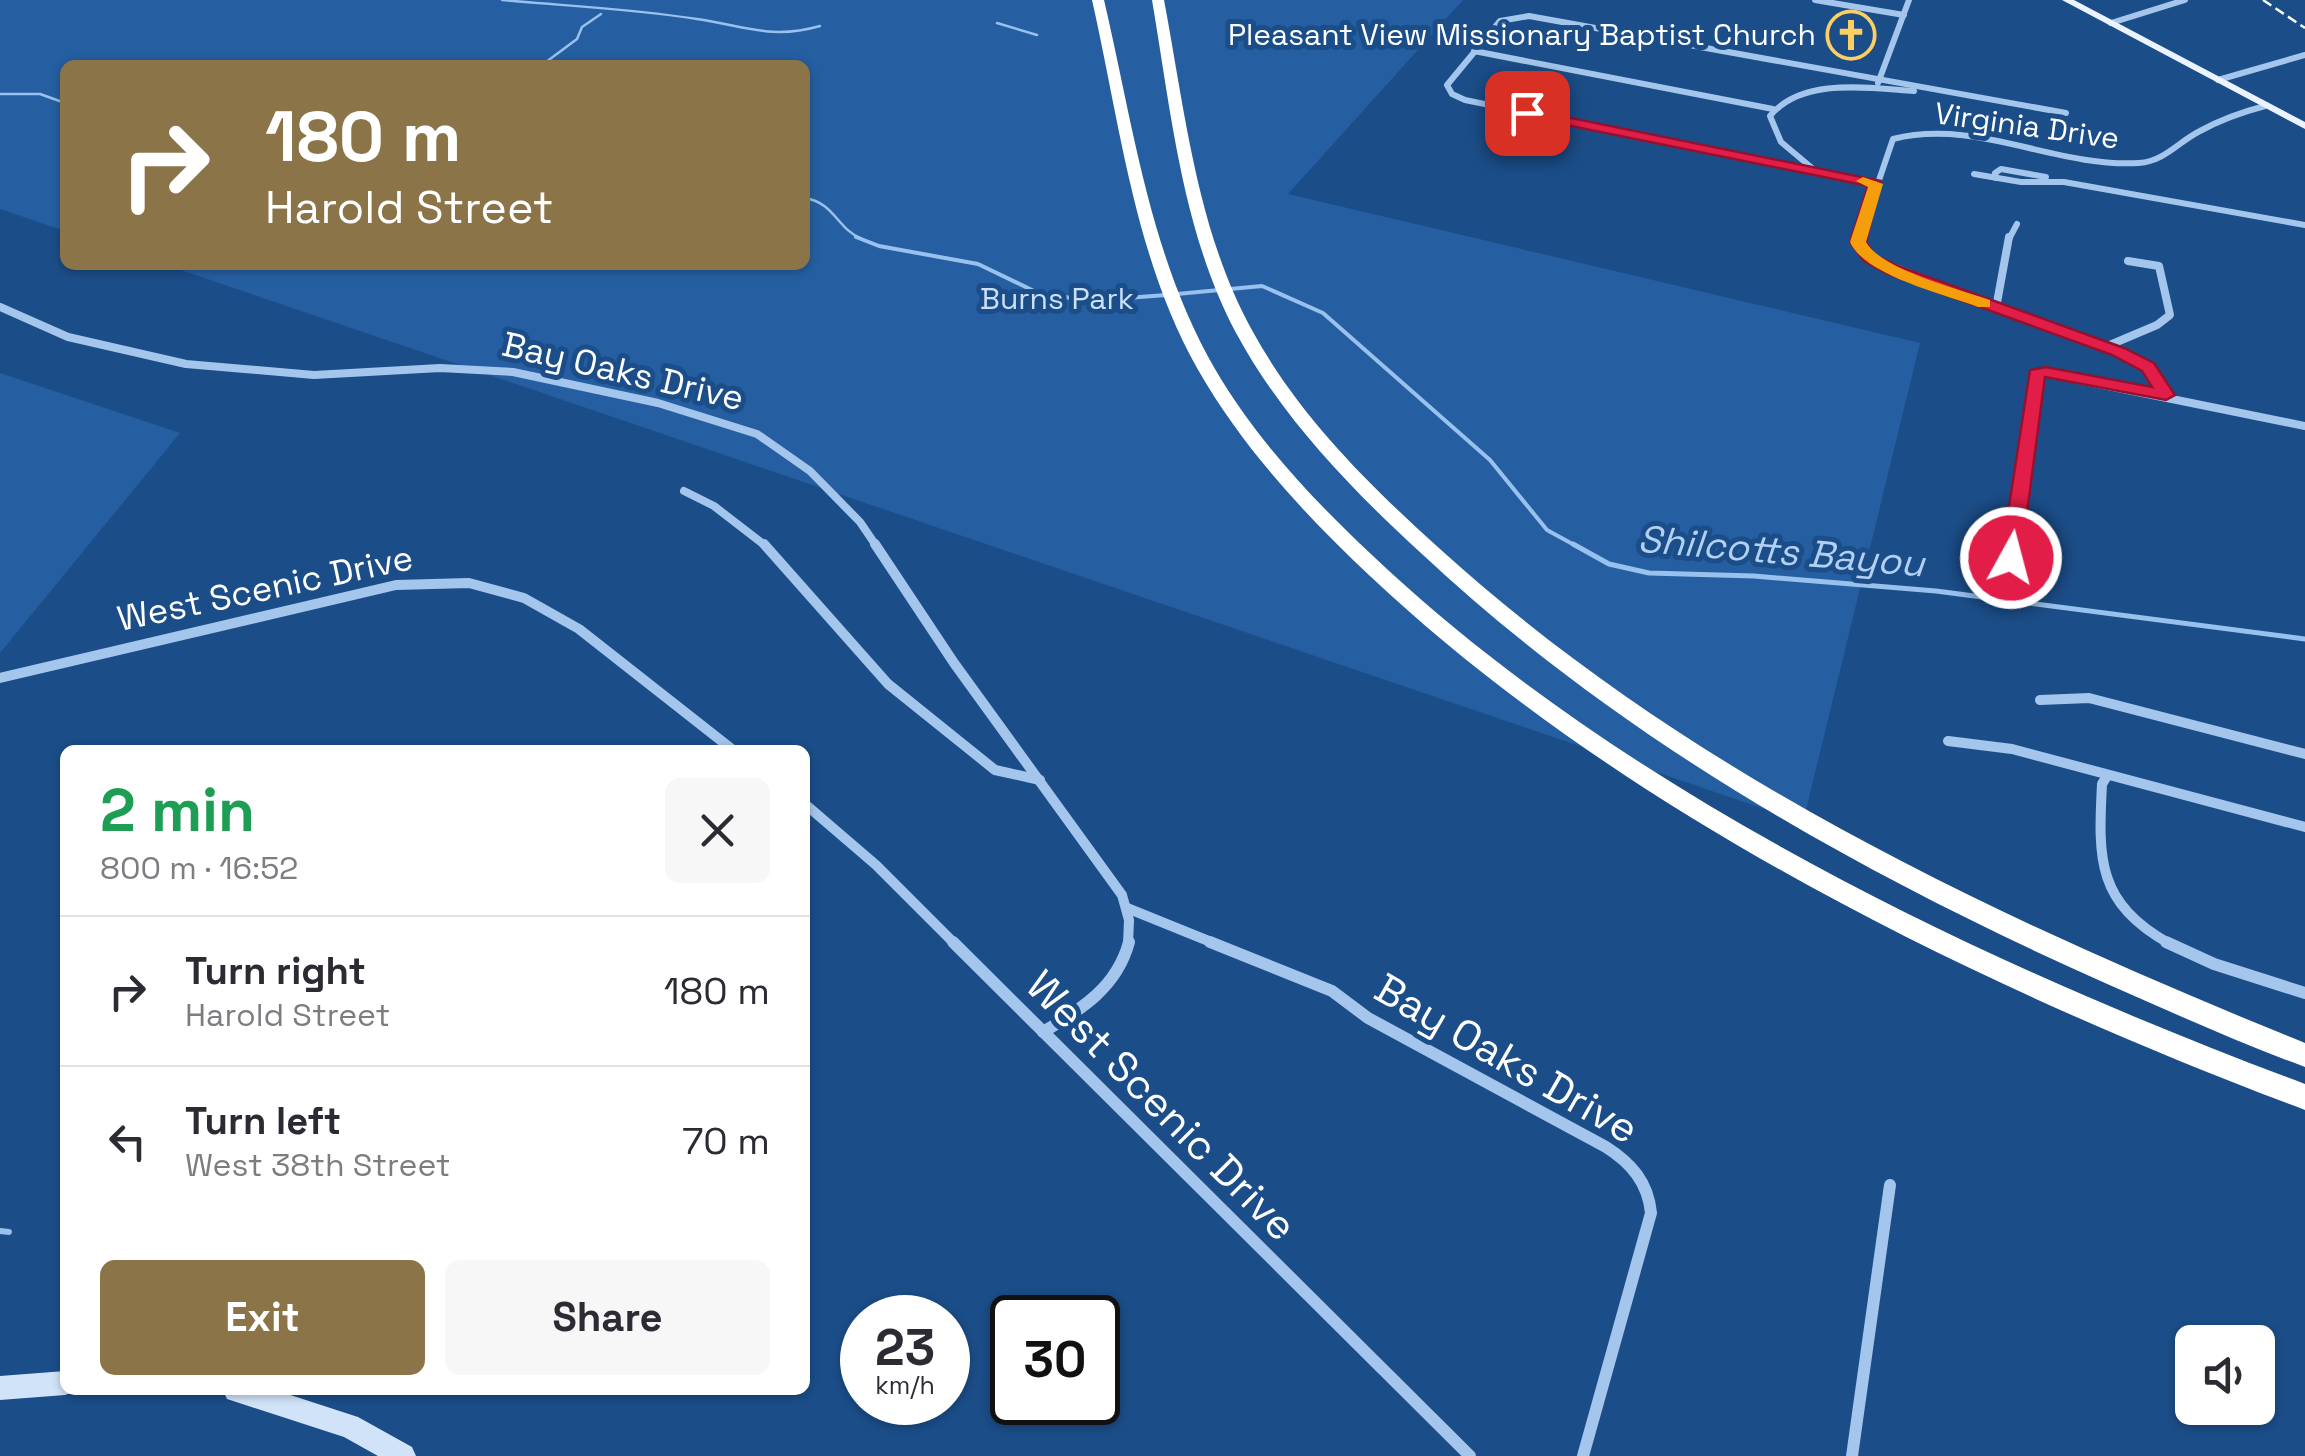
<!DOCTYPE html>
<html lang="en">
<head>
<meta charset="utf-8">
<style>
	:root { --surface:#fff; --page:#f7f7f7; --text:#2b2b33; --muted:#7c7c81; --line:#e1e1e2; --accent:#8a7448 }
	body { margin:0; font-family:"Space Grotesk",sans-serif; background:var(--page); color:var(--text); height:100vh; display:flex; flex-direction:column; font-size:38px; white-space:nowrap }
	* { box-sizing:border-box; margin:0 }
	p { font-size:32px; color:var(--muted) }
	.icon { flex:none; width:55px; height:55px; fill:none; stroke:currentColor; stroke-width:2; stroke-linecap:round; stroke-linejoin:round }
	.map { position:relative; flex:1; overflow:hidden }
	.details { position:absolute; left:60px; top:745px; width:750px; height:650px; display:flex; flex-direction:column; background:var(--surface); border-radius:15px; box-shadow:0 2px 8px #0004 }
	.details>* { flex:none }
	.banner { position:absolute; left:60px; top:60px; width:750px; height:210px; border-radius:15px; box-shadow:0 2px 8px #0004; background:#8a7448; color:#fff; overflow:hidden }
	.buttons { position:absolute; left:2175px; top:1325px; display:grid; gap:20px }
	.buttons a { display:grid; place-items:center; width:100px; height:100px; border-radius:15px; background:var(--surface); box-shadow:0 2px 8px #0004; font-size:50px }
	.speed { position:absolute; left:840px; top:1295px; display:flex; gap:20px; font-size:50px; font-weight:700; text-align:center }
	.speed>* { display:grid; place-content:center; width:130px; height:130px; border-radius:50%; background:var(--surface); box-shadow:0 2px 8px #0004; line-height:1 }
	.speed small { font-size:25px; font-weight:400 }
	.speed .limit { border:5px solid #111; border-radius:15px; background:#fff; color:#111 }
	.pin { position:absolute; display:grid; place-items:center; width:85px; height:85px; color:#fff; margin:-42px; border-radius:20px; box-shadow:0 5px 15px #0006 }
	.me { position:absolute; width:110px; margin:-55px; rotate:7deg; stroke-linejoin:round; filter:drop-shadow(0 0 8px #0008) }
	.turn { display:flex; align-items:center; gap:35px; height:210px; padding:0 40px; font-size:45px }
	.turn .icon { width:130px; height:130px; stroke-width:2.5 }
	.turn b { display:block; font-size:70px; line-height:85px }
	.round { display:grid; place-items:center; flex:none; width:105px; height:105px; border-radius:15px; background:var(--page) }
	.head { display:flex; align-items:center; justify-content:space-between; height:170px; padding:0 40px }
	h1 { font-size:60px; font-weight:800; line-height:75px; color:#1e9e55 }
	.button { display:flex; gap:20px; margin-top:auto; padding:20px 40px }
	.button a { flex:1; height:115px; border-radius:15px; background:var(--accent); color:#fff; font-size:40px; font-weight:800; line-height:115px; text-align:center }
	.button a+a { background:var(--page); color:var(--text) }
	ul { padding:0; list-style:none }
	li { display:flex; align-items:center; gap:30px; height:150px; padding:0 40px; border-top:2px solid var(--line) }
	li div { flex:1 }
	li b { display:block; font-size:38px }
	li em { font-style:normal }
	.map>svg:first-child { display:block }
</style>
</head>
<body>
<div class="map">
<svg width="2305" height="1456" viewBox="0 0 2305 1456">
	<rect width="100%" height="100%" fill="#1b4d88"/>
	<g fill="#255fa1">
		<path d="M0,0H1463L1288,194L1920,343L1803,822L166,265H805V65H65V231L0,209Z"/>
		<path d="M0,373L180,433L0,653Z"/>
	</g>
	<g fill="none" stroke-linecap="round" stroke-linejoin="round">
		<g stroke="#98c1ee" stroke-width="2.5">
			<path d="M502,0C567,6 633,9 697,19C745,26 771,40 820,26"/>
			<path d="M997,23L1037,35"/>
			<path d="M542,65L577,39L582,27L601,14"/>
			<path d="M0,94H40L65,103"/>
			<path d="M805,198C835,203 837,229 862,239"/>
		</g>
		<g stroke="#98c1ee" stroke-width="4">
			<path d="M856,237L879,246L978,264L1036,292L1088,301L1166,295"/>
			<path d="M1177,294L1262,286L1323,313L1490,460L1547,530L1578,547"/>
		</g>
		<path stroke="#98c1ee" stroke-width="5" d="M1573,544L1609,564L1649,573L1754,576L1936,591L2305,639"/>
		<path stroke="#98c1ee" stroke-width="6" d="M0,1231L9,1232"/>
		<g stroke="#a5c6ec" stroke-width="6">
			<path d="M1815,0L1904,15"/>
			<path d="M2111,23L2185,0"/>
			<path d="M1474,51L1773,109"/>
			<path d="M2218,80L2305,55"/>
			<path d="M1878,83L1909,0"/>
			<path d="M1812,168L1781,142L1770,116C1802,77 1869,88 1914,91"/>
			<path d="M1974,174L2021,182H2064L2305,225"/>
			<path d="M1996,178L1995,173L2001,169L2046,177"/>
			<path d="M1876,184L1465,100L1452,94L1447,85L1500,21L1529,16L2066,113"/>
			<path d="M1859,239L1893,139C1977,118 2055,168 2139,163C2165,161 2178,142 2200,131C2220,120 2242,112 2265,106"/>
			<path d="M2009,239L2017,224"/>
		</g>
		<g stroke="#a5c6ec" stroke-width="8">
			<path d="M1860,237L1858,243L1869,258L2139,360L2166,395"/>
			<path d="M0,307L68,337L186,364L314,375L440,368L513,372L658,403L757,434L810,471L860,522L877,547"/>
			<path d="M1996,308L2009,237"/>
			<path d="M2105,347L2157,325L2170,315L2159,266L2128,261"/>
			<path d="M684,491L714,506L767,547"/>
			<path d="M2012,547L2027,429L2039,372L2305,426"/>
		</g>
		<g stroke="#a5c6ec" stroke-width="10">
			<path d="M764,544L888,684L995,770L1040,780"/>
			<path d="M875,544L954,663L1122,895L1129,920L1128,944"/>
			<path d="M2011,558L2013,544"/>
			<path d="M0,678L396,585L469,583L524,598L579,629L733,750"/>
			<path d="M2040,700L2089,698L2305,754"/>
			<path d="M1948,741L2012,749L2305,827"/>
			<path d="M2107,776L2102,784C2098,860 2097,903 2170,944"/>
			<path d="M805,804L876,865L955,944"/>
			<path d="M1127,908L1216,944"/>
		</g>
		<g stroke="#a5c6ec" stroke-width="12">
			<path d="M953,942L1470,1456"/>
			<path d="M1210,942L1332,991L1368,1018L1606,1147C1631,1163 1648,1182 1651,1213L1583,1456"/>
			<path d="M2166,942L2214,964L2305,993"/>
			<path d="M1043,1032C1082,1009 1117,987 1129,942"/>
			<path d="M1852,1456L1890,1185"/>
		</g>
		<g fill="#d1e3f9" fill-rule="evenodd">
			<path d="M65,1371V1390L74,1392L65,1395L0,1400V1376Z"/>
			<path d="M223,1390H275L358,1417L412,1447L416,1456H378L344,1437L227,1399Z"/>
		</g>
		<path fill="#eaf3ff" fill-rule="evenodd" d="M2062,0H2074L2305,122V129Z"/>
		<g fill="#fff" fill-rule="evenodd">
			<path d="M1092,0H1104C1133,124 1150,257 1215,369C1260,446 1323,510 1388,570C1639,801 1989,966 2305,1084V1110C1980,988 1624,815 1370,576C1304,514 1242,447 1197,368C1134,256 1120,123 1092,0Z"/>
			<path d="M1152,0H1164C1185,111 1197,232 1253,332C1299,416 1369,485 1440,549C1689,775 1996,918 2305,1043V1067C2237,1042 2171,1012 2105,983C1858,873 1620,739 1422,554C1351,489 1281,417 1235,331C1182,230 1171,111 1152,0Z"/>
		</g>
		<path stroke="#fff" stroke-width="2.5" stroke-dasharray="10 5" stroke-linecap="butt" d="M2263,0L2305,28"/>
	</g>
	<path fill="#e11d48" stroke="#92132f" stroke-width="2.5" d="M1527,109L1881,181L1866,242L1875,255L1898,266L2124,348L2154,363L2175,395L2166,400L2045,377L2021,558L2011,565L2004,563L2001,558L2030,370L2046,367L2152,387L2142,371L2112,355L1886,273L1864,261L1850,242L1868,186L1522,116V110Z"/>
	<path fill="#f59e0b" d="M1863,177L1883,184L1866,242C1882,270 1959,289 1990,300V307H1978C1945,294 1865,276 1850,242L1868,187L1856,181Z"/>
	<defs>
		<g id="church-ring" transform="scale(2.5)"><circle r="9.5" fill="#1b4d88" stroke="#fdce62" stroke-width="1.5"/><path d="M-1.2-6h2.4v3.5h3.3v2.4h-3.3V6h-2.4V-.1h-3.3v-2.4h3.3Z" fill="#fdce62"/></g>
	</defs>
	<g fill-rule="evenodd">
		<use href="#church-ring" x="1851" y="35"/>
	</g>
	<g text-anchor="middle" stroke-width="10" stroke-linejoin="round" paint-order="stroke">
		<g font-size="30" fill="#fff" stroke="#1b4d88" text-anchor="end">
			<text x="1816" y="45">Pleasant View Missionary Baptist Church</text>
		</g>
		<g font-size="30" fill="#fff" stroke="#1b4d88">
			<text transform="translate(2027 126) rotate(8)" y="10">Virginia Drive</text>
		</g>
		<g font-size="30" fill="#cae0f9" stroke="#1b4d88">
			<text x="1057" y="309">Burns Park</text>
		</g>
		<g font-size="35" fill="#fff" stroke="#1b4d88">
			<text transform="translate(623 371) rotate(13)" y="12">Bay Oaks Drive</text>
			<text transform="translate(265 588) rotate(-12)" y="12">West Scenic Drive</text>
		</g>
		<g font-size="38" font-style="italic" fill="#b1d0f3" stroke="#1b4d88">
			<text transform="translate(1781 551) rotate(5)" y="13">Shilcotts Bayou</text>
		</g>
		<g font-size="42" fill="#fff" stroke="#1b4d88">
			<text transform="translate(1507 1058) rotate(30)" y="15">Bay Oaks Drive</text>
			<text transform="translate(1162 1105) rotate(45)" y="15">West Scenic Drive</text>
		</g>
	</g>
</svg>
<div class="buttons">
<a><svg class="icon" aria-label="sound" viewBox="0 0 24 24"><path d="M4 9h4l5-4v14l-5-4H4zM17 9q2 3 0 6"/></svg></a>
</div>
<div class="speed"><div>23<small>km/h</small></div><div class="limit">30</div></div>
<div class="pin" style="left:1527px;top:113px;background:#d93025"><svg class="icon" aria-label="arrive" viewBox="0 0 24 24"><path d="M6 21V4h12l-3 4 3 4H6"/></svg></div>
<svg class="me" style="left:2011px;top:558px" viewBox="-20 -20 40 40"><circle r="17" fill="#e11d48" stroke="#fff" stroke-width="3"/><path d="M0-11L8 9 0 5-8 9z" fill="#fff"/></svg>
<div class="banner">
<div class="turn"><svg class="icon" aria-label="right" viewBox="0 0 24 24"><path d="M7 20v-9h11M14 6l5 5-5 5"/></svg><div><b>180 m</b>Harold Street</div></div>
</div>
<section class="details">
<div class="head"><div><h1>2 min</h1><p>800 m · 16:52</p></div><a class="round"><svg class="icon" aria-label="close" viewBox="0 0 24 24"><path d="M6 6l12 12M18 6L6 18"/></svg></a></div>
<ul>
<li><svg class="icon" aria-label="right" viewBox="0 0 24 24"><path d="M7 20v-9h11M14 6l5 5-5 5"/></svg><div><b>Turn right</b><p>Harold Street</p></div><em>180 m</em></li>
<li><svg class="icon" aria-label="left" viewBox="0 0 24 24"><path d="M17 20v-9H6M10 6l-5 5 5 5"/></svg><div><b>Turn left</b><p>West 38th Street</p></div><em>70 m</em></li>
</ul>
<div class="button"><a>Exit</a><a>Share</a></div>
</section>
</div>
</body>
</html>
